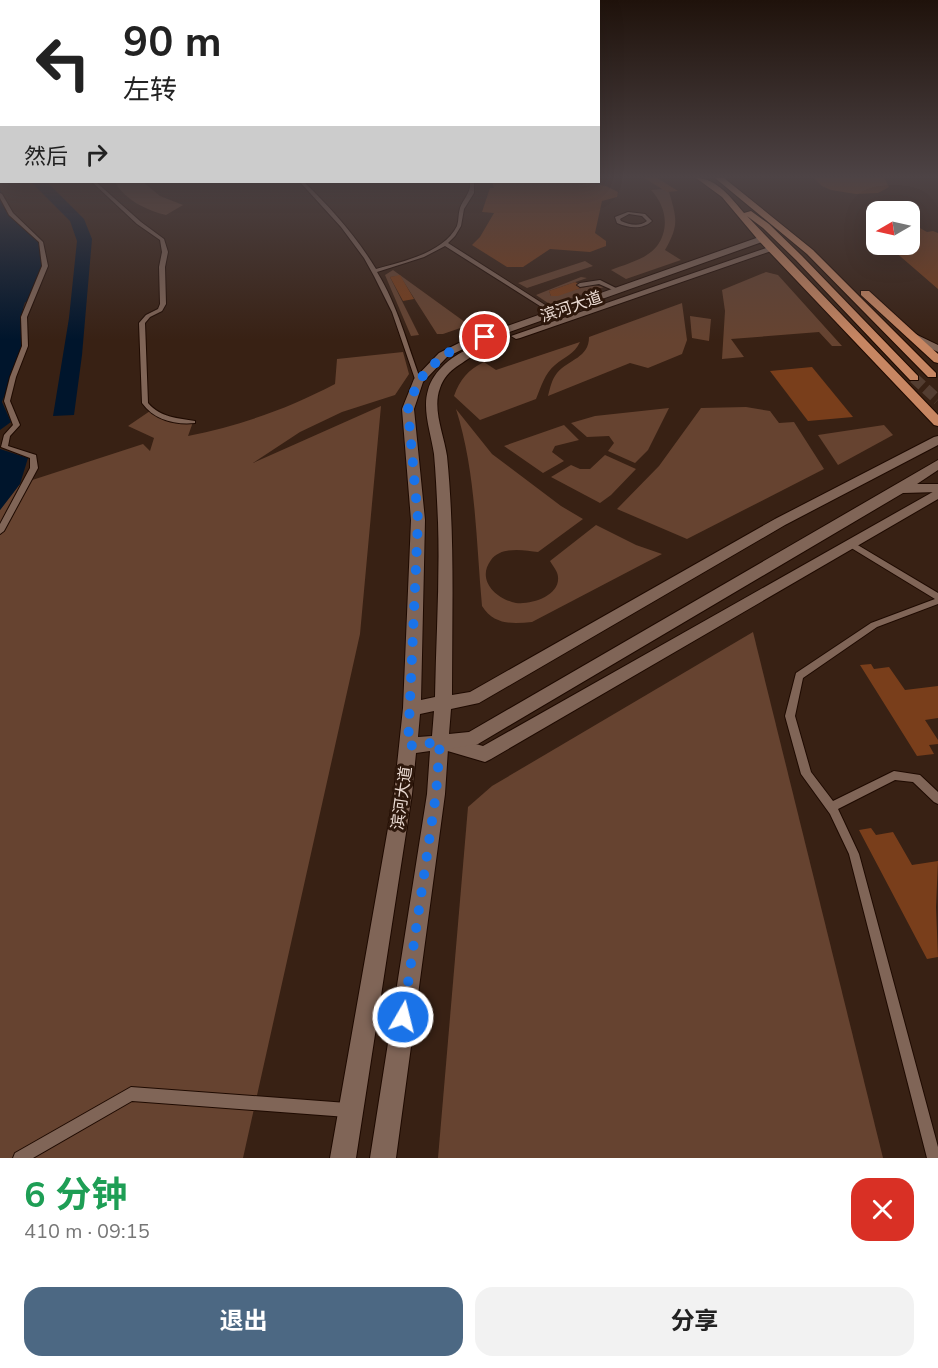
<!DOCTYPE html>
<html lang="zh">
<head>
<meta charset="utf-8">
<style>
	:root { --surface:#fff; --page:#f2f2f2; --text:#222; --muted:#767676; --accent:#4c6883 }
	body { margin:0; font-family:"Nunito Sans","Noto Sans SC",sans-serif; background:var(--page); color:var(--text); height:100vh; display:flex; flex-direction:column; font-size:22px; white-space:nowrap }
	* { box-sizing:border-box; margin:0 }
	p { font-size:20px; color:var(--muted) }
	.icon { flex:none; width:33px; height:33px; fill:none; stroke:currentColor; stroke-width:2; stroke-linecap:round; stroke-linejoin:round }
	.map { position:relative; height:1158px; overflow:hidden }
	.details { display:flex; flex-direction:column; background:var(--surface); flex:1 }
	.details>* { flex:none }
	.banner { position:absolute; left:0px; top:0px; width:600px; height:183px; box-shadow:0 6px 24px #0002; background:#fff; color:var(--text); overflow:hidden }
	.needle { width:39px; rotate:261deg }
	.buttons { position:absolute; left:866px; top:201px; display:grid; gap:12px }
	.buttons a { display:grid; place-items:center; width:54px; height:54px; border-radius:12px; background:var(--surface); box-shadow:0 6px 24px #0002; font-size:30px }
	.pin { position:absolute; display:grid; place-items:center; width:51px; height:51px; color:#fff; margin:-26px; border:3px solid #fff; border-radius:50%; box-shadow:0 2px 6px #0007 }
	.me { position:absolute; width:66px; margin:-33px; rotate:8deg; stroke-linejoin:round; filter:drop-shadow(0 0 4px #0008) }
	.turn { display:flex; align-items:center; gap:21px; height:126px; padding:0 24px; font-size:27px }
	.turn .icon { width:78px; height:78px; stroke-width:2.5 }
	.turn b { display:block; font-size:42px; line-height:51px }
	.then { display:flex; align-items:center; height:57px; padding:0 24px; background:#0003; gap:12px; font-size:22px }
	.round { display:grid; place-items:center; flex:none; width:63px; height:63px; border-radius:18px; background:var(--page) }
	.overview { display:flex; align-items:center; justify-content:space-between; height:102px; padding:0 24px }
	h1 { font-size:36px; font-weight:700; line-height:45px; color:#1e9e55 }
	.button { display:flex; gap:12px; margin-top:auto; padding:12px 24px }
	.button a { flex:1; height:69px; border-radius:18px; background:var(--accent); color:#fff; font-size:24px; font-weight:700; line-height:69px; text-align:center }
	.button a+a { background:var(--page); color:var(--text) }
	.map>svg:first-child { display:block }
</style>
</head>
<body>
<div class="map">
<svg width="938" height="1158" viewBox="0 0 938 1158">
	<rect width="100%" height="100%" fill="#382114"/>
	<g fill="#664330">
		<path d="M115,182H143L160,196L183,205L166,215C146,210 125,200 115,182Z"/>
		<path d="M663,189L669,192C677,219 679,225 665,250L681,260L626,279L611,270C626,264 647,259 657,246C670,228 666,206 651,190Z"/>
		<path d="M585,261L593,266L527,288L518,283Z"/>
		<path d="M393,270L469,325L443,334H437L400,276L390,277L419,335L411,336L385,275Z"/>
		<path d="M766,272L778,275L842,346H832L819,332L731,339L744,357L722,359L725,311L722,290Z"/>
		<path d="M581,277L587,278L549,291L551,296L593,285L604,287L551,305L536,295Z"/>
		<path d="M682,303L687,340L682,354L648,368L630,363L548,396C550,388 552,379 557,373C569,359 589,358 589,337Z"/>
		<path d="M690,316L711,319L709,341L692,338Z"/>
		<path d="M580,342C574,355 565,356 555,365C545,373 541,387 536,399L480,420L454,396C460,379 468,370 484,362L496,370Z"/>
		<path d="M403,352L409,374L395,395L342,412L300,432L253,463L381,406L360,634L243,1158H0V510L20,484L143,444L150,451L154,438L128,426L150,411L167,419L193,422L188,436C242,425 287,409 335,384L337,359Z"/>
		<path d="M746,407L770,411L779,423L794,422L824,469L687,539L617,509L659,466L701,408Z"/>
		<path d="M669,408L648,450L635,463L608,451L614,443L609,436L587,437L571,423L595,416Z"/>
		<path d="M456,409L492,454L561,506L583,519L538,552C524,550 501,546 491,560C476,580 496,599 516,603C531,605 560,596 558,577C558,572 553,566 550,561L596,525L636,545L662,554L532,622C512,624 494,625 482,606C476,541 476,472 456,409Z"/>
		<path d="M564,425L579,440L555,446L552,452L564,461L543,473L504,446Z"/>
		<path d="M884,425L893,435L838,465L818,435Z"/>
		<path d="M605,455L636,469L611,495L600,503L551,477L571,465L580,469H590Z"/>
		<path d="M753,632L883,1158H438L468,807L492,786Z"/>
	</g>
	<g fill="#00152c">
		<path d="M31,182H47L84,219L92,239L82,355L74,415L53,416L69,318L77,241L70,221Z"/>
		<path d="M0,190L13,213L40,240L45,266L29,303L25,302C19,318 24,329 24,344C25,353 6,391 2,402L11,422L0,430Z"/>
		<path d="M0,449L28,458L20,484L0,510Z"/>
	</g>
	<g fill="#793e1b">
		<path d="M644,178H657L678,191L667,192Z"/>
		<path d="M814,178H884L889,187L878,193L856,194L831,190L822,186Z"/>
		<path d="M492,182H585L606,186L618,192L617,197L602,201L595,233L606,241V246L590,252L550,249L523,267H507L472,245L480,237L494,213L482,212L490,188H494Z"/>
		<path d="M911,223L927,232L933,231L938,233V289L886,244H909V224Z"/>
		<path d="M400,275L414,299L403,301L390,277Z"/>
		<path d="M575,282L584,287L558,296H551L549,291Z"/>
		<path d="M812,367L853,417L808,421L770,371Z"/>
		<path d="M871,664L874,669L889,667L905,690L938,686V718L925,720L938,740V744L929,745L934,754L917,756L860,665Z"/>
		<path d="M871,828L876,835L893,832L912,865L938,861L936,907L938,957L927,959L859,830Z"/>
	</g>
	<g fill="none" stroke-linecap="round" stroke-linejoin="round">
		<path stroke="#533d31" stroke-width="11" stroke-dasharray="11 5" stroke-linecap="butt" d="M914,378L938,400"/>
		<g stroke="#1e0a01" stroke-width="2">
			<g id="lane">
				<path d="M92,182H96L141,222L164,239L168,252L165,267L166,304L162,311L150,317L145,323L148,403C161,418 178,418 195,421V423C175,425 154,420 142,403L139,323L146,315L158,309L160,304L159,267L162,252L160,240L137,224Z"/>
				<path d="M300,182H304C331,208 356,236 376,269C401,262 444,253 457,226C459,220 458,214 460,208C464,198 471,193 470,182H474V193L464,209L461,226L455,236L448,243L556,312L551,313L445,246L424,257L377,272C398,306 407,344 421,381L418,383L416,382L392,312L374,276L364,258L341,227Z"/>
				<path d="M0,193L2,194L13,213L43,242L48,266L27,317L28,346L16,377L10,401L20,425L10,436L8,446L36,455L38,468L4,531L0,534V524L30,468V458L1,447L4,435L13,425L4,401L10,377L22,346L21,317L42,266L39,242L9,215L0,198Z"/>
				<path d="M628,212L645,214L652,221C642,230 629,228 617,223L615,217ZM629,214L642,216L647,221C639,227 630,225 621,221L620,219Z"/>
				<path d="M600,280L620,290L615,291L599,284L580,287L577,285L580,283Z"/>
				<path d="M851,541L938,593V604L877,627L803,678L795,716L811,772L833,801L894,771L920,775L938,792V804L934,802L913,782L895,780L838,809L859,854L938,1147V1158H927L849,854L830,814L801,774L785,716L796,673L871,623L935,599L848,546L847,544L848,542Z"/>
				<path d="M131,1087L347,1103L352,1105L354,1110L352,1115L347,1117L132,1101L33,1158H13L15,1153Z"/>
			</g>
		</g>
		<g stroke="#1e0a01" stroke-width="2">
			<path id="street" d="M938,489V499L491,759L485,762L434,747L431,742L434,737L440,734L483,746Z"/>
		</g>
		<g stroke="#1e0a01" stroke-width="2">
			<g id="secondary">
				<path d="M762,236L766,239L765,241L467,347L447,357L423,382L414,409L425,520L421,700L435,697C436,639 440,580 438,522C437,500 436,476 434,454C431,433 422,410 428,390C433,371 454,353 473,348L478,351C465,364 447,367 440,388C432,409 444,435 447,456C455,535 452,615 452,695L470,692L775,519L934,437L938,436V445L785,525L479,703L451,709L449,734L469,732L938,460V470L917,484H938V492L903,493L478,744L448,749L445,794L396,1158H370L427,794L430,751L416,753L412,794L356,1158H330L394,794L403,708L411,520L402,409L414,379L439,353L459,343ZM434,711L432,736L418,737L420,714Z"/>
				<path d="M769,247L777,249L520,338L516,339L511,336Z"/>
				<path d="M911,332L938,345V352L907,337L906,335Z"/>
			</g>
		</g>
		<g stroke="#1e0a01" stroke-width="2">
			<g id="primary">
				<path d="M696,178C717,178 732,199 744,213L751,211L769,224L802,256L918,376V380H910L796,260L763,228L747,216L938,415V426L934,425L759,241L722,197Z"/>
				<path d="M715,178H724L813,250L936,373V377H928L807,254Z"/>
				<path d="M861,291H869L938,354V363L934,362L861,295Z"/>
			</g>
		</g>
		<use href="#lane" fill="#806557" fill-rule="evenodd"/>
		<use href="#street" fill="#806557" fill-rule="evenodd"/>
		<use href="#secondary" fill="#806557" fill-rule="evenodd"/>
		<use href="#primary" fill="#c78662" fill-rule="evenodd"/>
	</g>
	<linearGradient id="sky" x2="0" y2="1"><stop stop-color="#1f120b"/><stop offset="0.52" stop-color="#4d4345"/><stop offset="1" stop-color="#4d4345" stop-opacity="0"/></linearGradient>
	<rect width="938" height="340" fill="url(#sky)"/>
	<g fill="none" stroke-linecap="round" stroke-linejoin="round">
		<path stroke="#1a73e8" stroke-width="10" stroke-dasharray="0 18" d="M403,1017L436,794L440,742L408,746L418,520L408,409L418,381L443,355L485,337"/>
	</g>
	<g text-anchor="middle" stroke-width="6" stroke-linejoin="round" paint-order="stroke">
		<g font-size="16" fill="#ecdcd4" stroke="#2d170b">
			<text transform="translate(571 306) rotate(-19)" y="6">滨河大道</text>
			<text transform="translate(401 798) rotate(-82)" y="6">滨河大道</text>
		</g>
	</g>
</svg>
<div class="buttons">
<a><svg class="needle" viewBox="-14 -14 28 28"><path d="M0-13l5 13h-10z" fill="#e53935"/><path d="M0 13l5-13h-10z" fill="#767676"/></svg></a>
</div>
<div class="pin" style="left:485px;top:337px;background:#d93025"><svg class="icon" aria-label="arrive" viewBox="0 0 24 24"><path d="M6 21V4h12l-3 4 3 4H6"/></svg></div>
<svg class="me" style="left:403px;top:1017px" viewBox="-20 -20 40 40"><circle r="17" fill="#1a73e8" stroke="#fff" stroke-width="3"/><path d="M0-11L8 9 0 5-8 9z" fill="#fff"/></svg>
<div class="banner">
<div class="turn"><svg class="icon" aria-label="left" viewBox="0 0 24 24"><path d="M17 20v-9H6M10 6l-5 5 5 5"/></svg><div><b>90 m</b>左转</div></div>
<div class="then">然后<svg class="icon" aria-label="right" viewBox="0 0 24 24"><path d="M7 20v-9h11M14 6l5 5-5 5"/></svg></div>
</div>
</div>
<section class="details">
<div class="overview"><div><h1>6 分钟</h1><p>410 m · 09:15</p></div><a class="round" style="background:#d93025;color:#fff"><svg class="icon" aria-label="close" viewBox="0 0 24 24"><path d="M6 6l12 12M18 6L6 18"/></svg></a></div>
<div class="button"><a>退出</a><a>分享</a></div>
</section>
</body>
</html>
